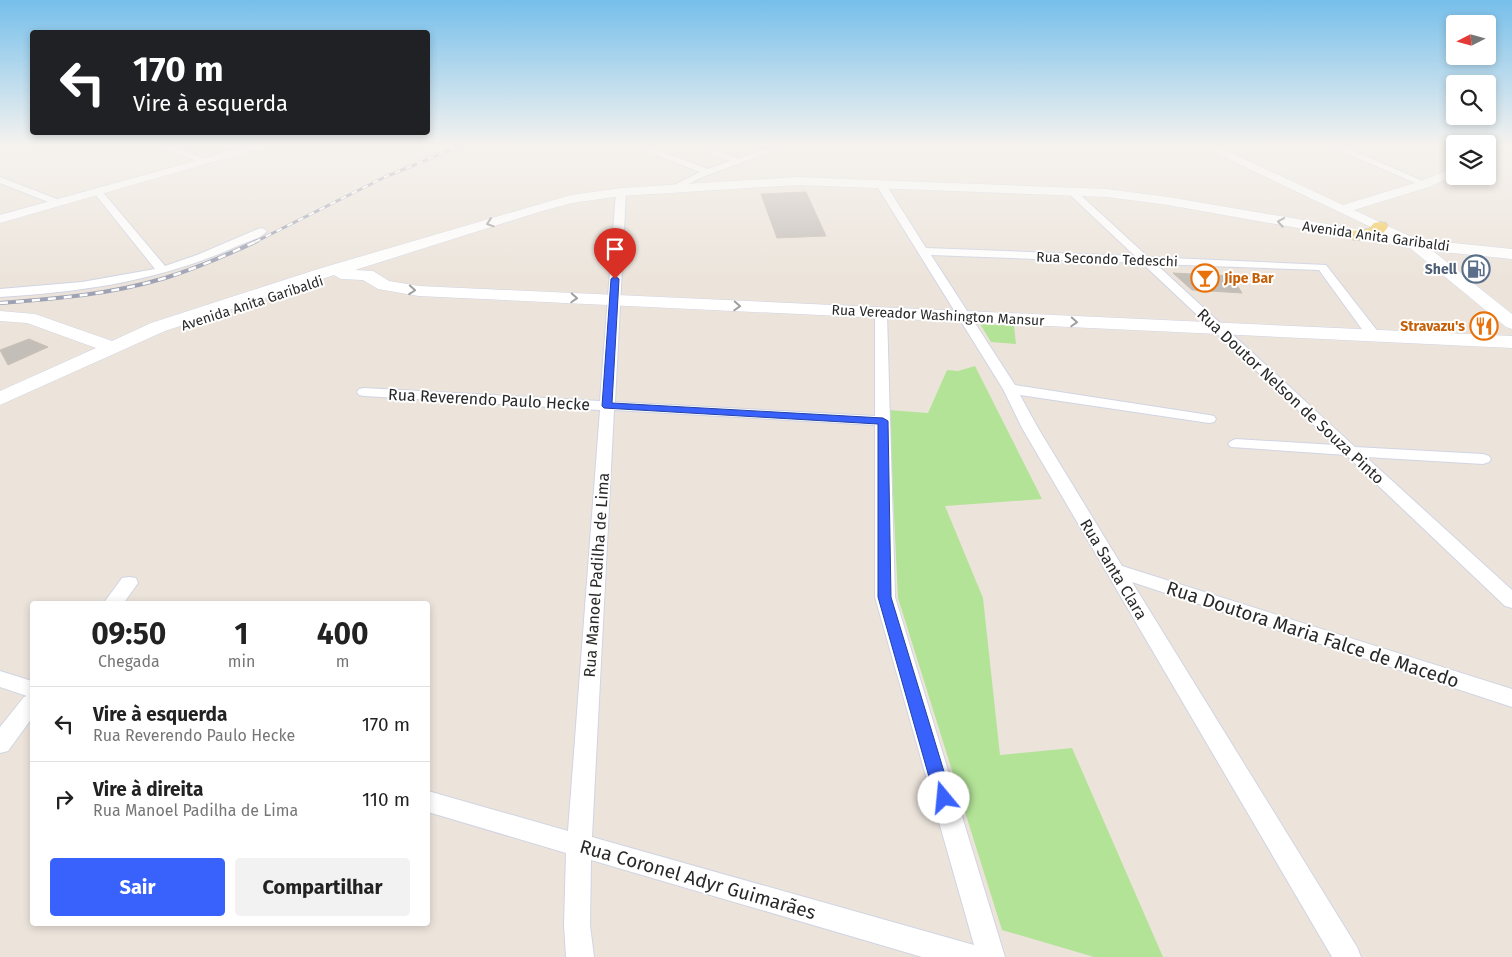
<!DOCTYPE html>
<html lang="pt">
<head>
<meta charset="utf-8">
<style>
	:root { --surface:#fff; --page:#f2f2f2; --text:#222; --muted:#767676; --line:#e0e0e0; --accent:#3862fb }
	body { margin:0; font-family:"Fira Sans",sans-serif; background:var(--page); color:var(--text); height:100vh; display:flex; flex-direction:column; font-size:19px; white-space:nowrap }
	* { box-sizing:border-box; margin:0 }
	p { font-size:16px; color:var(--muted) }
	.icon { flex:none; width:28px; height:28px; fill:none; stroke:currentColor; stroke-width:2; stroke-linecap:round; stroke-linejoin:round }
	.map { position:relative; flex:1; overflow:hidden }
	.drawer { position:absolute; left:30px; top:601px; width:400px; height:325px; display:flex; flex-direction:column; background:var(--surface); border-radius:5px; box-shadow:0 2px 8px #0003 }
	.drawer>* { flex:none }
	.hud { position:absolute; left:30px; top:30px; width:400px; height:105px; border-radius:5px; box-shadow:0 2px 8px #0003; background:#202124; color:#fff; overflow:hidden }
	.needle { width:32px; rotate:264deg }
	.buttons { position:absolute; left:1446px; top:15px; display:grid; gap:10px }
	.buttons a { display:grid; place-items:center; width:50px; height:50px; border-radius:5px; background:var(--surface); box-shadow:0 2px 8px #0003; font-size:25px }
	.pin { position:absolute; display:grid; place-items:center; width:42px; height:42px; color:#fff; margin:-51px -21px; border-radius:50% 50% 50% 0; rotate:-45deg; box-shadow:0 0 5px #0007 }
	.pin .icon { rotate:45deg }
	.me { position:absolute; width:55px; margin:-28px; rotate:343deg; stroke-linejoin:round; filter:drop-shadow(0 0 4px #0008) }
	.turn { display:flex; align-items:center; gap:18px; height:105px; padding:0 20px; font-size:22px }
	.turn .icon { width:65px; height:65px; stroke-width:2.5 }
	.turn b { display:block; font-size:35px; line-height:42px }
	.eta { display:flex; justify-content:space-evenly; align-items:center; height:85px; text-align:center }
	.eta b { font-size:30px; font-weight:700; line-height:35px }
	.button { display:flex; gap:10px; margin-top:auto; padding:10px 20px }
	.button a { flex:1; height:58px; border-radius:5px; background:var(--accent); color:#fff; font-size:20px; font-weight:700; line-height:58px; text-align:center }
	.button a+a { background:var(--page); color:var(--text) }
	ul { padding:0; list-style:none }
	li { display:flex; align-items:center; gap:15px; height:75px; padding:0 20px; border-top:1px solid var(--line) }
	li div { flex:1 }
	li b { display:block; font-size:19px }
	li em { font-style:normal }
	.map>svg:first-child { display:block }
</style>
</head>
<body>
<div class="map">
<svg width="1512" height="957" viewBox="0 0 1512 957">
	<rect width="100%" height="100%" fill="#ece4db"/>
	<g fill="#b3e397">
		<path d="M980,324L1014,326L1016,344L991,342Z"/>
		<path d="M975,366L1042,499L945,506L983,598L1000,755L1072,748L1163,957H1094L1002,930L898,598L889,410L928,413L947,370L958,371Z"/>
	</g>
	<g fill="#c4beb8" stroke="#c7c0b5">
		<path d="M806,192L826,236L777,238L761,194Z"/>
		<path d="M1173,273L1231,276L1242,293L1192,290Z"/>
		<path d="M29,339L48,347L8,365L0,350Z"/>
	</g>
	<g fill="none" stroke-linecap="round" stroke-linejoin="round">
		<g stroke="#d0d4e3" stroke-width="2">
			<g id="minor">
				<path d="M159,146H172L212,162L205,164Z"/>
				<path d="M633,146H646L708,169L730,161L693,146H706L738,159L774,146H787L702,177L675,191L670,188L672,186L700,172Z"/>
				<path d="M1330,146H1342L1430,184L1425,187L1422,186Z"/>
				<path d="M0,177L62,201L64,203L62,205H56L0,183Z"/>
				<path d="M880,180L885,183L926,248L1135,256L1068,193V189H1074L1148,257L1326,265L1379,333L1380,336L1379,339H1369L1319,270L1156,264L1355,447L1483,454L1489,456L1491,459L1489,462L1483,464L1366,457L1512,590V608L1505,606L1346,455L1231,447L1228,444L1231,441L1236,439L1335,445L1142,263L931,255L1015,385L1209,415L1214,416L1216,419L1214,422L1209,423L1020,395L1038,428L1122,566L1512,689V707L1132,582L1357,947L1361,957H1332L1022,428L1003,389L875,183Z"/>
				<path d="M98,189L101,190L165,266L197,255L258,229L262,228L267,231C260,239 244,243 233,248C159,281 81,292 0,297V289L82,282L155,269L95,194V190Z"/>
				<path d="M621,189L626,192L615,402L875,416V313L881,309L887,313L895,597L1005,957H922L591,860L590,925L594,957H566L564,925L566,853L428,812V791L568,831L600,410L364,396L359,395L357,392L359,389L364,388L600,401L616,192ZM614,410L875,425V597L974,945L592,837Z"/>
				<path d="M129,577L136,578L138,583L123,604H103L122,578Z"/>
				<path d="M0,671L32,681V718L8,751L0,753V727L24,697L27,696L0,687Z"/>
			</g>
		</g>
		<g stroke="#d0d4e3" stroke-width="1">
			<g id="tertiary">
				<path d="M249,146H268L0,223V215Z"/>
				<path d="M1201,146H1216L1343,205L1421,181L1455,167V175L1429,187L1354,210L1420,241L1422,244L1420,247L1415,248Z"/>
			</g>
		</g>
		<g stroke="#d0d4e3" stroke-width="1">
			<g id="secondary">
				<path d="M0,146H14L12,149L0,152Z"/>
				<path d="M797,177L1107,189L1168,197L1415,239L1512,249V259L1433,251L1512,314V329L1506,327L1410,248L1168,205L1107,197L797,185L621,196L572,203L542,211L355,270L373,271L389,281L419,286L1512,336V348L419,296L378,289L363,280L341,279L334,275L165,331L0,405V391L96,348L27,323L0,321V311L35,314L112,341L151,323L318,269L571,195L621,188Z"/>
			</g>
		</g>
		<g stroke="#c7c7c7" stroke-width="2">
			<path id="primary" d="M1380,222L1386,223L1388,227L1380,237L1357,240L1351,239L1349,235L1351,231L1369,229L1374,223Z"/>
		</g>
		<use href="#minor" fill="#fff" fill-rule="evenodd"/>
		<use href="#tertiary" fill="#fff" fill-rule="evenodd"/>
		<use href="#secondary" fill="#fff" fill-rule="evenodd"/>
		<use href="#primary" fill="#f2ca5a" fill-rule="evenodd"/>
		<g stroke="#9ea2b4" stroke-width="3">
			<path id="rail-far1" d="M255,242L385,177L460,146"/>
		</g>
		<g stroke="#9ea2b4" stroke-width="4">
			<path id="rail" d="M0,303C55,299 112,294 165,278C197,268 227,255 257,241"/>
		</g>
		<use href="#rail-far1" stroke="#fff" stroke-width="2" stroke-dasharray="6" stroke-linecap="butt"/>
		<use href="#rail" stroke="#fff" stroke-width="2.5" stroke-dasharray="8" stroke-linecap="butt"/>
	</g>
	<defs><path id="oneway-chevron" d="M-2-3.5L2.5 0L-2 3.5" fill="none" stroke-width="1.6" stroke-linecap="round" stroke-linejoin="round" transform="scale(1.25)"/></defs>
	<g stroke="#9f9f9f">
		<use href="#oneway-chevron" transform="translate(1281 222) rotate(-170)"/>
		<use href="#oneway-chevron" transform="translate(490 223) rotate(162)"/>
		<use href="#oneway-chevron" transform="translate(412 290) rotate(4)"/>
		<use href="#oneway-chevron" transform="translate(574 298) rotate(3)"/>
		<use href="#oneway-chevron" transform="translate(737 306) rotate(3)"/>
		<use href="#oneway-chevron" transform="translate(1074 322) rotate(3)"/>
	</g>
	<linearGradient id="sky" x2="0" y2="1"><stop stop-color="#76bfeb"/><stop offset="0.52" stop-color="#f6f3ef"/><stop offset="1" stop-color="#f6f3ef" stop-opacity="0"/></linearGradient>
	<rect width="1512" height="280" fill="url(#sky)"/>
	<path fill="#3862fb" stroke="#2440a3" d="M615,276L619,279L612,403L883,418L888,421L891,597L952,798L949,803L944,805L938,803L935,798L878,597V424L604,408L602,406L611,279Z"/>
	<defs>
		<g id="fuel-ring" transform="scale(1.4375)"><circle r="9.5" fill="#fff" stroke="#5c6f8a" stroke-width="1.5"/><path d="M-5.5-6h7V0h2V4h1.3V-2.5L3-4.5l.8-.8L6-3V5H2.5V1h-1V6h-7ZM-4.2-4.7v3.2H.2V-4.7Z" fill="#5c6f8a"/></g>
		<g id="bar-ring" transform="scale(1.4375)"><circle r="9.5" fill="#fff" stroke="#e8710a" stroke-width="1.5"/><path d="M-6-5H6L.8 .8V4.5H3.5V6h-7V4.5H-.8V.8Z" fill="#e8710a"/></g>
		<g id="restaurant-ring" transform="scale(1.4375)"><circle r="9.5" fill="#fff" stroke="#e8710a" stroke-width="1.5"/><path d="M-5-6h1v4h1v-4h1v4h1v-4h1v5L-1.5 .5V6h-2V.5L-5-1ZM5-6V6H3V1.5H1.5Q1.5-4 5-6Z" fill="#e8710a"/></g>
	</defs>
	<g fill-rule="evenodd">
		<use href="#fuel-ring" x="1476" y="269"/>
		<use href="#bar-ring" x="1205" y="278"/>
		<use href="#restaurant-ring" x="1484" y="326"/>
	</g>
	<g text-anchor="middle" stroke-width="4" stroke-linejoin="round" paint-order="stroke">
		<g font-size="14" fill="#292929" stroke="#fff">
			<text transform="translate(1376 236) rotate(8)" y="5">Avenida Anita Garibaldi</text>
			<text transform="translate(1107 259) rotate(2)" y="5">Rua Secondo Tedeschi</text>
			<text transform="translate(252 303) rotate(-18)" y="5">Avenida Anita Garibaldi</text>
			<text transform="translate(938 315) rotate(3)" y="5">Rua Vereador Washington Mansur</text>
		</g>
		<g font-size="14" font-weight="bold" fill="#4e5e75" stroke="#fff" text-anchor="end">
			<text x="1457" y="274">Shell</text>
		</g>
		<g font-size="14" font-weight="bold" fill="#c56008" stroke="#fff" text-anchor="start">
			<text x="1224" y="283">Jipe Bar</text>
			<text x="1465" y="331" text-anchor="end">Stravazu's</text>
		</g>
		<g font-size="16" fill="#292929" stroke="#fff">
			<text transform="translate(1291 396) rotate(43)" y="6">Rua Doutor Nelson de Souza Pinto</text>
			<text transform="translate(489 399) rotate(3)" y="6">Rua Reverendo Paulo Hecke</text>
			<text transform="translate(1114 569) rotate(59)" y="6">Rua Santa Clara</text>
			<text transform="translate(596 575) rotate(-86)" y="6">Rua Manoel Padilha de Lima</text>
		</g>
		<g font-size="19" fill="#292929" stroke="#fff">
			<text transform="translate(1313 634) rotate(18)" y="7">Rua Doutora Maria Falce de Macedo</text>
			<text transform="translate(698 879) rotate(16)" y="7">Rua Coronel Adyr Guimarães</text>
		</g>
	</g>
</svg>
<div class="buttons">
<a><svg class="needle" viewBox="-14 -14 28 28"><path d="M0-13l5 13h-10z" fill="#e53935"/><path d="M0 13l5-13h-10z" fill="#767676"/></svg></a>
<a><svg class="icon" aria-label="search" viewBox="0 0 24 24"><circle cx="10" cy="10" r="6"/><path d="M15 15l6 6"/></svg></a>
<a><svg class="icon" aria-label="layers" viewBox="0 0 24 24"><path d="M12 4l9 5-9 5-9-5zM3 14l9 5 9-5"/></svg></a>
</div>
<div class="pin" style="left:615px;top:279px;background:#d93025"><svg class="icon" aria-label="arrive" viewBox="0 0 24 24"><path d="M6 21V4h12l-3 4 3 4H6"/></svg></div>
<svg class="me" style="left:944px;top:798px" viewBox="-20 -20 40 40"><circle r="19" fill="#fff"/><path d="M0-13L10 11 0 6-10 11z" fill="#3862fb"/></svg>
<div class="hud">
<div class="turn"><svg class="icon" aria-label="left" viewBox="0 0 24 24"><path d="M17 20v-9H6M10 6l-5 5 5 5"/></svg><div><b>170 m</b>Vire à esquerda</div></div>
</div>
<section class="drawer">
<div class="eta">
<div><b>09:50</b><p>Chegada</p></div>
<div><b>1</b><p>min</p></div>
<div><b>400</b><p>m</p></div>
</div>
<ul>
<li><svg class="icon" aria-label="left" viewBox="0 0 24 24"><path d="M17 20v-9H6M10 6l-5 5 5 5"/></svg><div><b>Vire à esquerda</b><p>Rua Reverendo Paulo Hecke</p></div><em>170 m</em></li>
<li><svg class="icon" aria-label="right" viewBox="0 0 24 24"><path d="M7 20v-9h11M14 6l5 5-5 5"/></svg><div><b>Vire à direita</b><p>Rua Manoel Padilha de Lima</p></div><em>110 m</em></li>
</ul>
<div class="button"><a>Sair</a><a>Compartilhar</a></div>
</section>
</div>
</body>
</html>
